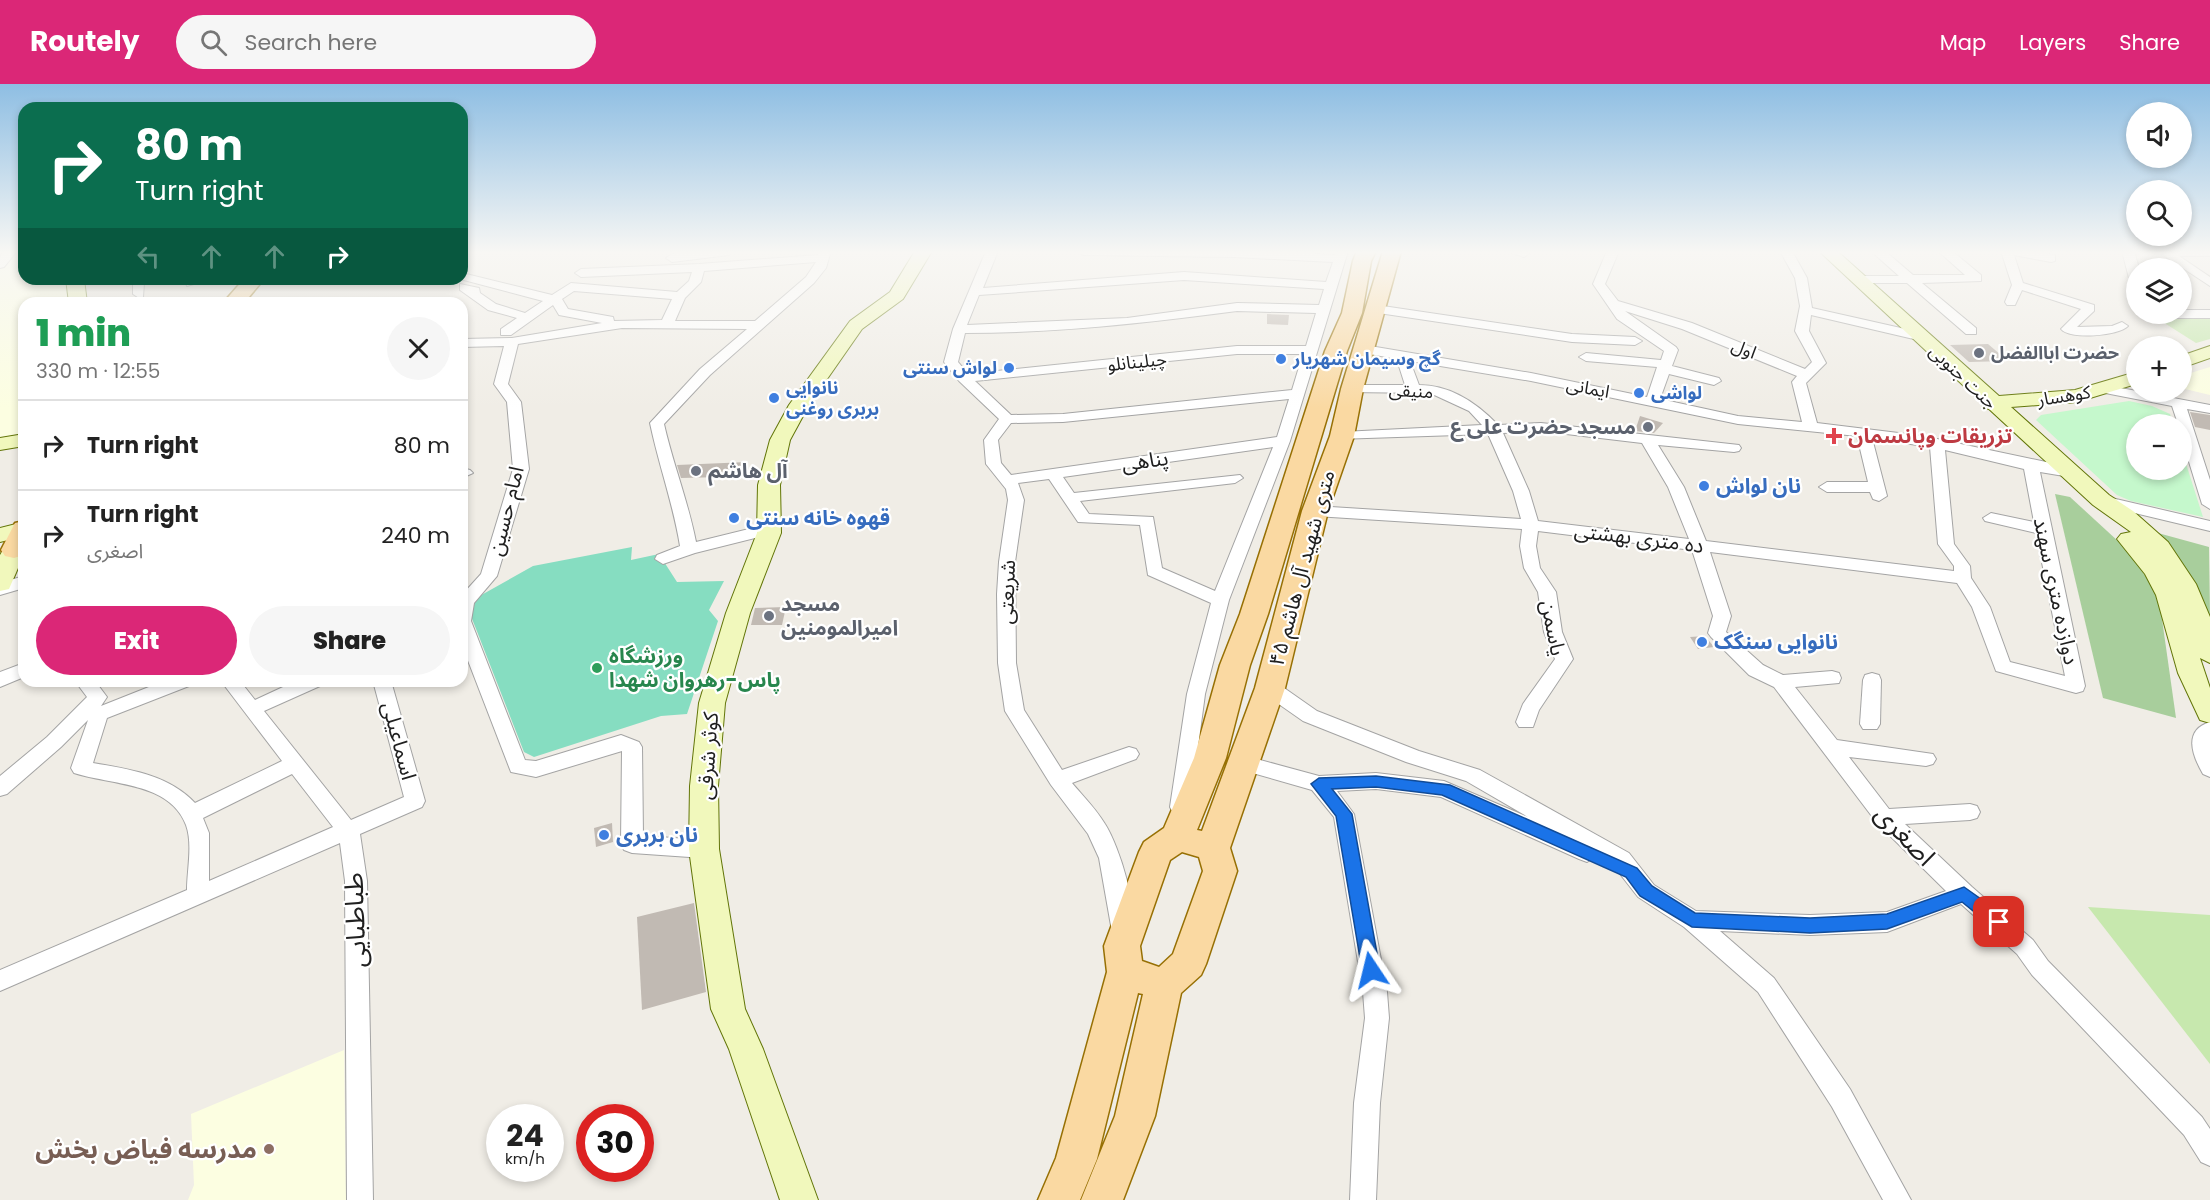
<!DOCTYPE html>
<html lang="en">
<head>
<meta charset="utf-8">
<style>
	:root { --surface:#fff; --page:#f6f6f6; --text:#222; --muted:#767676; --line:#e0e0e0; --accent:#db2777 }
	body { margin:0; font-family:Poppins,"Noto Sans Arabic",sans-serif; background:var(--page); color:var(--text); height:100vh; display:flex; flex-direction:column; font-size:22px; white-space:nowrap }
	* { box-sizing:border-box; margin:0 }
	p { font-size:20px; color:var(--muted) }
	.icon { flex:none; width:33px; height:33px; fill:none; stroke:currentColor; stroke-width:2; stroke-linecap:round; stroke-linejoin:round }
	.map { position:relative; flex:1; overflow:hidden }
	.side { position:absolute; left:18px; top:213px; width:450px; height:390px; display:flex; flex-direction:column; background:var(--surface); border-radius:18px; box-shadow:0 3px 9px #0003 }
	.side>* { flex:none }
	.top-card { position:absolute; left:18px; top:18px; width:450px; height:183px; border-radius:18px; box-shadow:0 3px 9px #0003; background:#0b6e4f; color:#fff; overflow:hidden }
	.controls { position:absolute; left:2126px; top:18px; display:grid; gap:12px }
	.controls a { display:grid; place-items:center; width:66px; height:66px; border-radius:50%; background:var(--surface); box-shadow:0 3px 9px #0003; font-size:30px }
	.speed { position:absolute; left:486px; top:1020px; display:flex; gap:12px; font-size:30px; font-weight:700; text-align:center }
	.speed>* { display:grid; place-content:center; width:78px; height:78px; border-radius:50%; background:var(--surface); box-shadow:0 3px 9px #0003; line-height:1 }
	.speed small { font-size:15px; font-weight:400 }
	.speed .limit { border:9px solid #d22; background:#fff; color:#111 }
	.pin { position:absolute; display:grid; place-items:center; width:51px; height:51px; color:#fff; margin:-26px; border-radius:12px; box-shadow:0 3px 9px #0006 }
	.me { position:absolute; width:66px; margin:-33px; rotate:350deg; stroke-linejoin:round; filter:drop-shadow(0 0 4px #0008) }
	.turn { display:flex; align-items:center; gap:21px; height:126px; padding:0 18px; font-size:27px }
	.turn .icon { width:78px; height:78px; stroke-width:2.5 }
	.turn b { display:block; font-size:42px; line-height:51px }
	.lanes { display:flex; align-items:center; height:57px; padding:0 18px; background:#0003; justify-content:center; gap:30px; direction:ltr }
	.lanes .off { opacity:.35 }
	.round { display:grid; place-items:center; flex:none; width:63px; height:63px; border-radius:32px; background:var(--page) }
	.summary { display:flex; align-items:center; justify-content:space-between; height:102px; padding:0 18px }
	h1 { font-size:36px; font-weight:800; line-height:45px; color:#1e9e55 }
	.button { display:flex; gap:12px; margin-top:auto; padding:12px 18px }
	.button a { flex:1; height:69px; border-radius:36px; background:var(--accent); color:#fff; font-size:24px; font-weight:800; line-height:69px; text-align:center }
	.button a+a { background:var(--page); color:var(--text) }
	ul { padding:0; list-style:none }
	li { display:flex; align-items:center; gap:18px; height:90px; padding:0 18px; border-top:2px solid var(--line) }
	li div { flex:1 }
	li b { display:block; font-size:22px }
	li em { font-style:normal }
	header { display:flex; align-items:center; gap:36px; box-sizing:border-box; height:84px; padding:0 30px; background:var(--accent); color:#fff }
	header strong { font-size:28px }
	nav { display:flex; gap:33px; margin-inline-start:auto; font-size:21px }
	.search { width:420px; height:54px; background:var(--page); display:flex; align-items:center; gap:15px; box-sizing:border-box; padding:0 21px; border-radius:33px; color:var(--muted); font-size:22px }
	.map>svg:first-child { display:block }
</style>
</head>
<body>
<header>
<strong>Routely</strong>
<div class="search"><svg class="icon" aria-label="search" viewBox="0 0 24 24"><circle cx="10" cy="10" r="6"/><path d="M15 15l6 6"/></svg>Search here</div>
<nav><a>Map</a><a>Layers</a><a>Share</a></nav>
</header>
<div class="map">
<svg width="2210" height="1116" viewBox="0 0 2210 1116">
	<rect width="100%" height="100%" fill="#f0ede6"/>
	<g fill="#fcfee1">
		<path d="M15,168L24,169V195H67L70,219H24V351L0,353V184Z"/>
		<path d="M2210,283V311L2181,304V292Z"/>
		<path d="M344,966L346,1116H188L194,1101L191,1030Z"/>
	</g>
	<g fill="#c7e8ae">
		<path d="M2210,234V255L2196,259L2158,235Z"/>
		<path d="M2088,823L2210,831V980Z"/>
	</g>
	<g fill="#a8ce9c">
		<path d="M2055,410L2070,413L2131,469L2159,514L2176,634L2103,614Z"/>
		<path d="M2147,446L2209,463L2210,533L2192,493Z"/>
	</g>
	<path fill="#c5f8cc" d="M2129,317L2152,322L2170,330L2173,340H2136V386H2181V364L2203,433L2131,417L2117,411L2036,336L2041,331Z"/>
	<path fill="#86ddc1" d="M632,463L631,476L659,470L677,498L724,497L709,526L718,537L687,630L661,632L534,673L524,668L471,532L476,514L533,482Z"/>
	<g fill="#c1bab3">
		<path d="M1267,230L1289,231L1288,241L1267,240Z"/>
		<path d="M1988,260L2008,277L1969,278L1950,261Z"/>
		<path d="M2190,328L2210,331V346L2195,343Z"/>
		<path d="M1640,332L1663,339L1654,349L1635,347Z"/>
		<path d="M748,378L744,392L724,393L681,394L677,381Z"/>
		<path d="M786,523L782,541H751L755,524Z"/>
		<path d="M1705,552L1714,563L1698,565L1690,553Z"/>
		<path d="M612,739L613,758L596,763L594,744Z"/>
		<path d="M694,819L706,908L642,926L637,833Z"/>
	</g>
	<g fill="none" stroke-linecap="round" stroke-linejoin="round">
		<g stroke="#a4a4a4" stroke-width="2">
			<g id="street">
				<path d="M4,167H17L4,183L0,184V173Z"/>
				<path d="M697,167H735L729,171L672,178L666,174L672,170Z"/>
				<path d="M819,167H831L826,184L814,199L710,291L664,340C673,380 688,417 696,458L769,440L775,441L777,445L775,449L695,469L663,480L655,475L657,471L680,462C673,419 659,382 650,339L700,285L747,245L622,244L518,260L508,300L521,318L529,385L497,492L474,519L471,537L525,676L536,677L621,651L639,658L642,663L643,752L704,756L712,759L715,765L712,771L704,774L632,769L624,766L621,760L622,667L536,693L511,688L462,561V511L481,490L513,385L507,318L494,300L504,262L462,263V255L512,254L602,239L559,231L553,221L511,251H501V245L517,234L488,226L460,206V200L479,204L480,209L496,220L525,229L543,217L460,195L462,189L552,211L571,199L677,208L689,197L692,188L581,193L575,189L581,185L699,180L818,171ZM816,178L806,193L755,237H675L685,214L701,198L704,187ZM574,207L672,215L662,236L614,237L613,233L568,225L562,215Z"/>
				<path d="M986,167H998L983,204L1184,188L1326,198L1333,178L1235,173L1083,171L1077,167H1269L1335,171L1336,167H1348L1290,357L1229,516L1205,610L1190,723L1187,729L1180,731L1173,729L1170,723L1187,610L1211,519L1148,491L1140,441L1078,438L1049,395L1018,399L1024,416L1015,478L1016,579L1024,626L1062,686L1129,663L1136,665L1139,670L1136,675L1072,699C1083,712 1096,725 1105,740C1119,762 1141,829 1129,853L1121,856L1113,853L1099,774L1088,750L1051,701L1005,627L998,579L997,510L999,478L1008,416L1006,405L986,380L984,356L999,335L959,297L944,278L953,245ZM1184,196L1324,205L1319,221L1237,219L1127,234L967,241L979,211ZM1237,227L1316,229L1306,262H1237L968,290L958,278L965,249C1056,249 1146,239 1237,227ZM1237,270H1303L1292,306L1063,330L1011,331L975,297ZM1289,315L1277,353L1011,391L1001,379L998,356L1011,339L1063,338ZM1273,363L1215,507L1162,484L1153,433L1089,430L1080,417L1235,399L1243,394L1240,391L1074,409L1063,393Z"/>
				<path d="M1506,167H1529L1530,169L1524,173Z"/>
				<path d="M1607,167H1619L1605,200L1618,217L1692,239L1805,285L1812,278L1795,247L1800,222L1795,194L1780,167H1792L1807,194L1812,224L1923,249L1925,252L1918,256L1811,231L1809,247L1826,279L1806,299L1817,339L1923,352L2070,383L2078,388L2070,393L2040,388L2085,602L2083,607L2076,609L1996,587L1972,523L1957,499L1710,468L1731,532L1726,548L1763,581L1783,591L1832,587L1839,589L1841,594L1839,599L1795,603L1837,656L1933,670L1936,675L1933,680L1926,682L1849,673L1889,725L1970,720L1977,722L1980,728L1977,734L1970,736L1905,740L1972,803L2033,856L2048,877L2202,1033L2210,1045V1082L2201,1078L2184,1051L2032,891L2017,870L1961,820L1887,848L1810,851L1720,847L1774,894L1850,1005L1911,1116H1883L1832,1023L1758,908L1684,843L1638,813L1613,781L1596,772L1587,778L1579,775L1441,713L1376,705L1337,707L1354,730L1387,908L1389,934L1380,1019L1376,1116H1350L1354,1019L1365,934L1363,908L1334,733L1312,706L1235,684L1232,679L1235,674L1242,671L1319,692L1376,689L1444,697L1528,733L1466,697L1406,678L1303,637L1263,609L1261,604L1263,599H1277L1317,627L1419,667L1480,686L1629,769L1654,801L1696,827L1810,831L1887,828L1946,807L1877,739L1774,603L1749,591L1711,553L1708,549L1713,532L1692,466L1538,447L1536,462L1540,484L1556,508L1562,548L1573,575L1539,626L1533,643H1519L1516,638L1523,620L1555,575L1544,548L1538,508L1524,484L1520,462L1522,445L1315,432L1307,427L1315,422L1521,435L1513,407L1488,350L1337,355L1335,352L1337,349L1342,348L1482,341L1469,327L1430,309L1347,308L1345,305L1352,301H1405L1398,279L1403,276L1364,269L1357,265L1364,261L1531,289L1647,313L1657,283L1586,277L1579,273L1586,269L1661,276L1664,267L1617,235L1593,200ZM1625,227L1682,245L1797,292L1792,298L1802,338L1738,332L1660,315L1669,290L1714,301L1721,297L1719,294L1672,282L1678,266L1676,263ZM1410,277L1531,297L1738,340L1857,352L1868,398H1827L1819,403L1827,408H1870L1873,415L1879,417L1887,412L1872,354L1930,363L1938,460L1954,482V487L1706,457L1684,403L1658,361L1734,368L1739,367L1741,364L1739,361L1541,339L1498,341C1477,319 1450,301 1419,301ZM1541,347L1642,359L1668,403L1689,455L1538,437L1529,407L1503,349ZM1945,366L2024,385L2034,438L1991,429L1983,434L1985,437L2036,449L2065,592L2010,578L1990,523L1971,494L1970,482L1954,460Z"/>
				<path d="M1871,167H1885L1913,191H1965L1938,167H1952L1981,191V197L1922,199L1976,244V250H1966L1907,199H1854L1852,196L1858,192H1899Z"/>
				<path d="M2001,167H2033L2055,171V177L2051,178L2014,171L2023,199L2094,221V227L2077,243L2112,242L2122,238L2128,242C2119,252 2069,256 2061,245L2081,225L2022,206L2015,221H2007L2005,218L2012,201Z"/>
				<path d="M2122,167H2134L2139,184H2136V202L2130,198Z"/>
				<path d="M2157,167H2210V172H2179L2210,193V202Z"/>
				<path d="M133,195H153L144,199L143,213L139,214L133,210Z"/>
				<path d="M185,195H197V199L187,202Z"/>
				<path d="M1376,221L1572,250L1635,253L1642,257L1635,261L1572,258L1372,228V222Z"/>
				<path d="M2181,226H2210V234H2150L2144,230H2181Z"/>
				<path d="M2105,301L2210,321V329L2187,325L2210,396V425L2202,420L2181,352V340H2178L2172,322L2100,308V302Z"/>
				<path d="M462,384L470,386L473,389L462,394Z"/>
				<path d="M2103,412L2210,437V447L2097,420L2095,417Z"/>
				<path d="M24,492V504L0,511V499Z"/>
				<path d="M24,579V593L0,603V588Z"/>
				<path d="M1872,589L1879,591L1881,596L1880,640L1877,645H1863L1860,640L1863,596L1865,591Z"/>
				<path d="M75,597H95L107,613L101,622L164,597H191L189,602L107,634L93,679C129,685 169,691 195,719L282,677L221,597H240L255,616L296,597H322L320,602L264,627L351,736L404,713L373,597H391L425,717L422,723L360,750L367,797L373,1116H347L345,797L340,759L0,907V886L187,806C187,786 193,760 186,741C170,698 111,701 74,689L71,684L88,636L61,663L7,710L0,712V692L47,653L87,613ZM292,690L333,743L209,797V749L203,734Z"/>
				<path d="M2210,638V693L2203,690C2192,671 2183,646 2210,638Z"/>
			</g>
		</g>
		<g stroke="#627508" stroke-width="2">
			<g id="secondary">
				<path d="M915,167H932L903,215L862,245L809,321L790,356L780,401L781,449L750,529L725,619L718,702L719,765L745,925L763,965L818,1116H780L729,965L711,925L689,765L690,702L699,619L726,529L757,449L758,401L770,356L789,321L850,237L890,208Z"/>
				<path d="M1819,167H1837L1999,312L2075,306L2136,288V300L2077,318L2011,323L2109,411L2133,427L2168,458L2196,500L2210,533V579L2200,574L2210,604V639L2200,636L2178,589L2156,511L2145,490L2117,455L2121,450L2131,448L2093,421L1989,325L1983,323L1981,318Z"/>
				<path d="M66,195H84L87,219H69Z"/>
				<path d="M2210,262V274L2181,284V272Z"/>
				<path d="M24,350V362L0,366V354Z"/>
				<path d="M24,438V452L0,458V444Z"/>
				<path d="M14,459L22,461L24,470L9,505L0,507V471L6,461Z"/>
			</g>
		</g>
		<g stroke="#977004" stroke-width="3">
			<g id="primary">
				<path d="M1357,167H1376L1371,177L1362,229L1347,267L1268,530L1250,581L1226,674L1197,746L1202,747L1255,604L1302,427L1330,352L1341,305L1383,167H1401L1363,305L1354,352L1328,427L1285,604L1230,764L1237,787L1206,880L1201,891L1181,909L1155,1032L1123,1116H1081L1115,1032L1143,910L1138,909L1097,1075L1080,1116H1038L1056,1074L1107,888L1104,862L1139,768L1144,758L1164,744L1194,674L1220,581L1240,530L1325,267L1342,229L1353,177ZM1182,768L1199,773L1203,787L1173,870L1159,883L1142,877L1140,862L1170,776Z"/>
				<path d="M244,195H264L244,219H223Z"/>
				<path d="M24,437V471L14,474L5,472L1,466L15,439Z"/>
			</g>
		</g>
		<use href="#street" fill="#fff" fill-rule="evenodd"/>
		<use href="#secondary" fill="#f1f8bc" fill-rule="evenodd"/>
		<use href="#primary" fill="#fad9a2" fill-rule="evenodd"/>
	</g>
	<linearGradient id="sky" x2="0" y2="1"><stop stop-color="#8ebee3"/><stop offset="0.52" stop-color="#f8f7f4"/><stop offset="1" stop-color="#f8f7f4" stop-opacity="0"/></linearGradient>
	<rect width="2210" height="324" fill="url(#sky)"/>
	<path fill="#1a73e8" stroke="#114b97" stroke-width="1.5" d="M1376,692L1450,701L1637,784L1652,802L1695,829L1810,834L1887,830L1964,803L2005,832L2008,838L2005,843L1999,845L1993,843L1962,818L1887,845L1810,849L1692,843L1640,812L1626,793L1442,711L1376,703L1332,705L1352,730L1380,886L1378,891L1371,894L1365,891L1362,886L1336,732L1311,700L1319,694Z"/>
	<g fill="#6b7280" stroke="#fff" stroke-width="2">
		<circle cx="1979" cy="269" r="6"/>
		<circle cx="1648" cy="343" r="6"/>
		<circle cx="696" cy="387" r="6"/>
		<circle cx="769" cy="532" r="6"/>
	</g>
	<g fill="#3f7fe0" stroke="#fff" stroke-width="2">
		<circle cx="1281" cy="275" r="6"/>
		<circle cx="1009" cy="284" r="6"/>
		<circle cx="1639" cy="309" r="6"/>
		<circle cx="774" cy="314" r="6"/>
		<circle cx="1704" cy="402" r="6"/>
		<circle cx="734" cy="434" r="6"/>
		<circle cx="1702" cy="558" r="6"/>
		<circle cx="604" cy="751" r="6"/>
	</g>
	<path fill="#e0444e" stroke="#fff" stroke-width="2" d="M1831 343h6v6h6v6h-6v6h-6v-6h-6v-6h6z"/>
	<circle fill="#2e9e5b" stroke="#fff" stroke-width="2" cx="597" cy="584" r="6"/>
	<circle fill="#8d6e63" stroke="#fff" stroke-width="2" cx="269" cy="1065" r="6"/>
	<g text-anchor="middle" stroke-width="4.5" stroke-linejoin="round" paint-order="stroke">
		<g font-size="18" fill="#202020" stroke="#fff">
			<text transform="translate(1744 265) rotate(22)" y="6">اول</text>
			<text transform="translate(1137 278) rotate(-6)" y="6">چیلینانلو</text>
			<text transform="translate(1963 293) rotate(43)" y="6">جنت جنوبی</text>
			<text transform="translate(1588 304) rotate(11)" y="6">ایمانی</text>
			<text transform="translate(1411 307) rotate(3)" y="6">منیقی</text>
			<text transform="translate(2064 312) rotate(-9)" y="6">کوهسار</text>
		</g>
		<g font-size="18" font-weight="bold" fill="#5b616d" stroke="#fff" text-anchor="start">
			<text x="1991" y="275">حضرت اباالفضل</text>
		</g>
		<g font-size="18" font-weight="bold" fill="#366cbe" stroke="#fff" text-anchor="start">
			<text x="1293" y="281">گچ وسیمان شهریار</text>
			<text x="997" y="290" text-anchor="end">لواش سنتی</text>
			<text x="786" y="310">نانوایی<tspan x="786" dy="21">بربری روغنی</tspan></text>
			<text x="1651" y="315">لواشی</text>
		</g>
		<g font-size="21" font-weight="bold" fill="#5b616d" stroke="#fff" text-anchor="start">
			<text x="1636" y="350" text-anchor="end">مسجد حضرت علی ع</text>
			<text x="708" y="394">آل هاشم</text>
			<text x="781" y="527">مسجد<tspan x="781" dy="24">امیرالمومنین</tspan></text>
		</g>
		<g font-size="21" font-weight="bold" fill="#be3a42" stroke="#fff" text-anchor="start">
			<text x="1848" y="359">تزریقات وپانسمان</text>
		</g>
		<g font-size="21" fill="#202020" stroke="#fff">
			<text transform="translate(1145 377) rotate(-8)" y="7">پناهی</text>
			<text transform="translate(506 427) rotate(-76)" y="7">امام حسین</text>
			<text transform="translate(1639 454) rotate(7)" y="7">ده متری بهشتی</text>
			<text transform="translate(1302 484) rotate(-75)" y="7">۴۵ متری شهید آل هاشم</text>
			<text transform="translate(2056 507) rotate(78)" y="7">دوازده متری سهند</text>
			<text transform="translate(1007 508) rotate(-88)" y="7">شریعتی</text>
			<text transform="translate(1553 544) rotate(79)" y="7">یاسمن</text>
			<text transform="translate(399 657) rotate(75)" y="7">اسماعیلی</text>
			<text transform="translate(708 672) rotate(-86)" y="7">کوثر شرقی</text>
		</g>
		<g font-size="21" font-weight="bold" fill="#366cbe" stroke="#fff" text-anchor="start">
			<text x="1716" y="409">نان لواش</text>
			<text x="746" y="441">قهوه خانه سنتی</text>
			<text x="1714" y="565">نانوایی سنگک</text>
			<text x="616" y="758">نان بربری</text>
		</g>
		<g font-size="21" font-weight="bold" fill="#27864d" stroke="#fff" text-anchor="start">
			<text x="609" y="579">ورزشگاه<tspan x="609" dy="24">پاس-رهروان شهدا</tspan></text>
		</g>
		<g font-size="26" fill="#202020" stroke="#fff">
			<text transform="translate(1905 751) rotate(46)" y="9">اصغری</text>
			<text transform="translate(355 836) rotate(-92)" y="9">طباطبایی</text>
		</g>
		<g font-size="26" font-weight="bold" fill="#785e54" stroke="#fff" text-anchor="end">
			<text x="257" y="1074">مدرسه فیاض بخش</text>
		</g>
	</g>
</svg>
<div class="controls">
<a><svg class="icon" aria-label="sound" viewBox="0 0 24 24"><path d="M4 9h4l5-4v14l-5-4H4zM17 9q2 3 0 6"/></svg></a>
<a><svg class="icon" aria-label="search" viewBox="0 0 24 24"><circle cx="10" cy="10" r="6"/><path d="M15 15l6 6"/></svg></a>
<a><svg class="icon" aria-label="layers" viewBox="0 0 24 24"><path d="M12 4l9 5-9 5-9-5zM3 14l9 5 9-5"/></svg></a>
<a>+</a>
<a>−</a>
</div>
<div class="speed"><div>24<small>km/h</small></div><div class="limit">30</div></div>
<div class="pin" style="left:1999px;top:838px;background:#d93025"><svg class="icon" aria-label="arrive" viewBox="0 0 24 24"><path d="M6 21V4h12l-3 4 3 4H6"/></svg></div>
<svg class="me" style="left:1371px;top:886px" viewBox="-20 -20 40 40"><path d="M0-17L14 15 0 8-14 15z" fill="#1a73e8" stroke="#fff" stroke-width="4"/></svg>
<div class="top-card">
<div class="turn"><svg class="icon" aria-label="right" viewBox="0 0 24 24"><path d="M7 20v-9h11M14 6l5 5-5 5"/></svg><div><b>80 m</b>Turn right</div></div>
<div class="lanes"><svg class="icon off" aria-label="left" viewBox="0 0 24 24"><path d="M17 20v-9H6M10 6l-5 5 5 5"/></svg><svg class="icon off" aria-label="ahead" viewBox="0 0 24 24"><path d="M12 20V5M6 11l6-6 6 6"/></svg><svg class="icon off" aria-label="ahead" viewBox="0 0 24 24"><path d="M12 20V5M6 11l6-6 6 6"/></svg><svg class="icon" aria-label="right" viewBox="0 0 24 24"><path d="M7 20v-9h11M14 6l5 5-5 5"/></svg></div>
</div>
<section class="side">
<div class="summary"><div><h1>1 min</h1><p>330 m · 12:55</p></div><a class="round"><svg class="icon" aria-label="close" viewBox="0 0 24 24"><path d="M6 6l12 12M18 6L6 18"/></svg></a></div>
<ul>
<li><svg class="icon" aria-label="right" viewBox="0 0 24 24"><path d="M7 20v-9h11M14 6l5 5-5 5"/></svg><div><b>Turn right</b></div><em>80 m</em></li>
<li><svg class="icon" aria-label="right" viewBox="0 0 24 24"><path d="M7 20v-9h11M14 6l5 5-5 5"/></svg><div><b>Turn right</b><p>اصغری</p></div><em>240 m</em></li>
</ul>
<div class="button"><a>Exit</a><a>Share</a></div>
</section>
</div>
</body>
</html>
